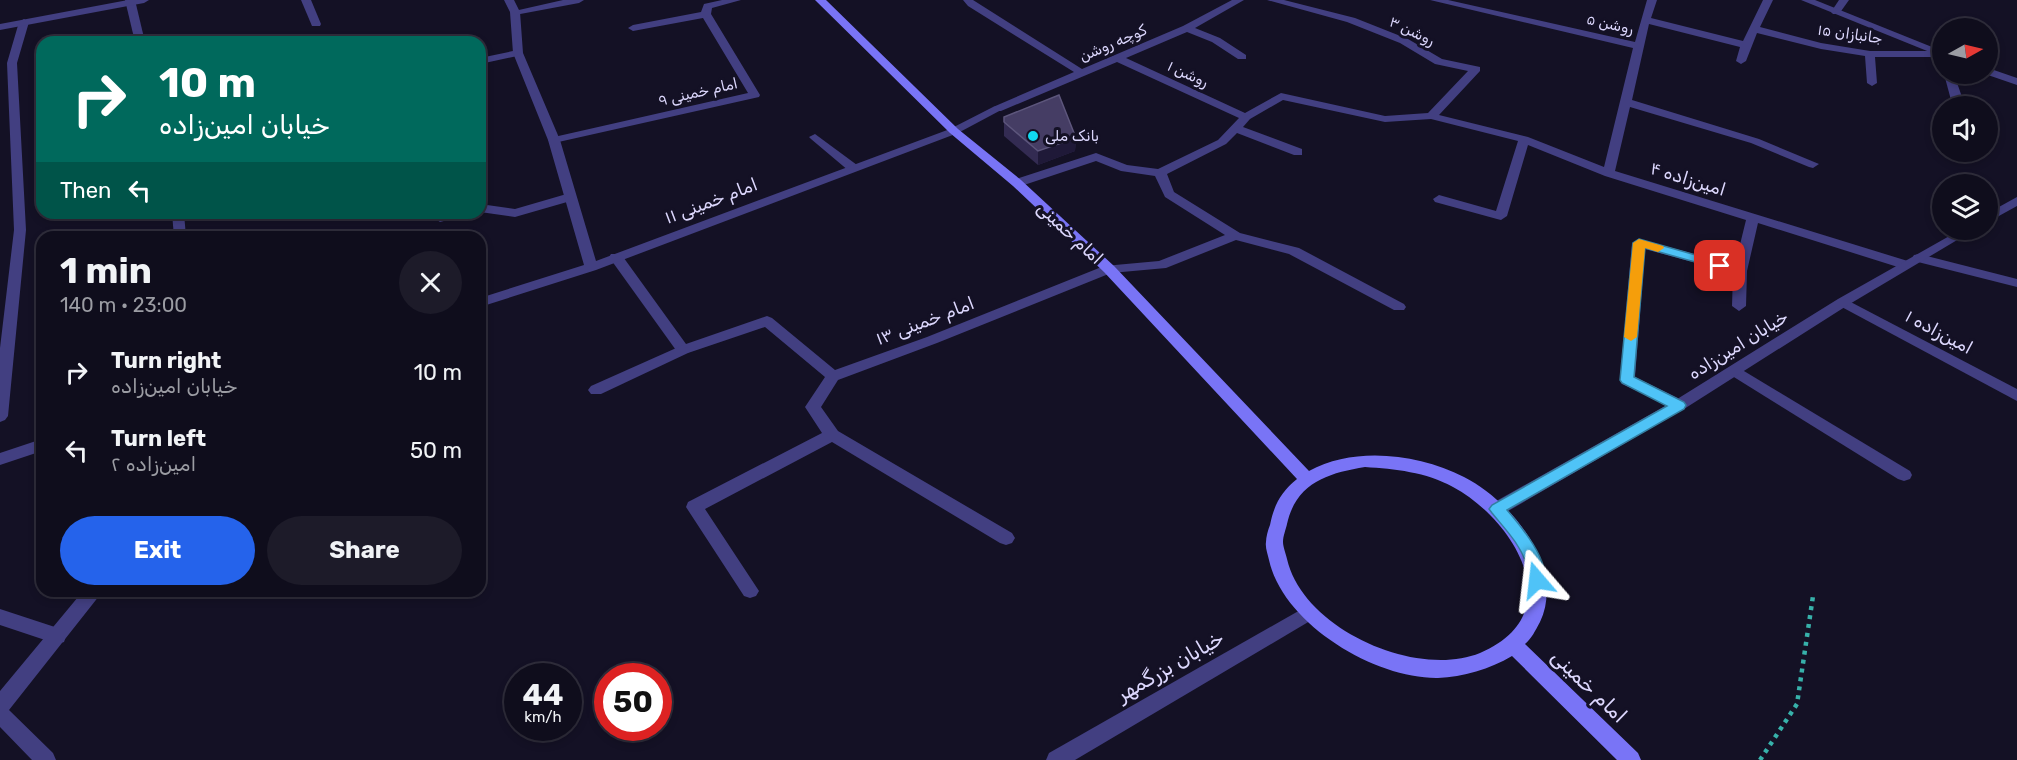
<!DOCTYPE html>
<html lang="en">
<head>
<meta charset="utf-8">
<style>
	:root { --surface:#0f0d1c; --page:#1d1b29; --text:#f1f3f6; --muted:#9b9ca3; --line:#2f2d3b; --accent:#2563eb }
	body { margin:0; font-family:Rubik,"Noto Sans Arabic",sans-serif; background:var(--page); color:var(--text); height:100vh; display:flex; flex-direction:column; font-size:22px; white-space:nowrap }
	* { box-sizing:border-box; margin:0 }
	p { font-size:20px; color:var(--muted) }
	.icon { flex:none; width:33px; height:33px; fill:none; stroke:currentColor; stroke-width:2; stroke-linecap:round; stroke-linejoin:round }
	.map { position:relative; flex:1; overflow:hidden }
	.panel { position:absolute; left:36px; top:231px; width:450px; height:366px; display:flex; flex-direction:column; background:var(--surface); border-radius:18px; box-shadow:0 3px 9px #0003,0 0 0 2px var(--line) }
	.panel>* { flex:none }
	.hud { position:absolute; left:36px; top:36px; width:450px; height:183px; border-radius:18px; box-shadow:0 3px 9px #0003,0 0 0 2px var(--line); background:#00695c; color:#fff; overflow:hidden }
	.needle { width:39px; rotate:82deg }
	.fabs { position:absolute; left:1932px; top:18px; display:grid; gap:12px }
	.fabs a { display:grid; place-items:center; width:66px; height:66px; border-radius:50%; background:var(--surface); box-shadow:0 3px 9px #0003,0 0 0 2px var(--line); font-size:30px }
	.speed { position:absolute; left:504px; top:663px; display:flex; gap:12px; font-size:30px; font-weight:700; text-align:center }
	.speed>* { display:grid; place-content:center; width:78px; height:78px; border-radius:50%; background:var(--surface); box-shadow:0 3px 9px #0003,0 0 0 2px var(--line); line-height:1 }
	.speed small { font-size:15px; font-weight:400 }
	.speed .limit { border:9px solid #d22; background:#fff; color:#111 }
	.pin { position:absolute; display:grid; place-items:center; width:51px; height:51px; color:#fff; margin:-26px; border-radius:12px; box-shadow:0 3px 9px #0006 }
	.me { position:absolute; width:66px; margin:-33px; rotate:343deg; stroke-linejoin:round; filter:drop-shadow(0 0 4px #0008) }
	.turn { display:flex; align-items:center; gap:21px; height:126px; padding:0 24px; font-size:27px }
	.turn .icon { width:78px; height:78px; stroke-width:2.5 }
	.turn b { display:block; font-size:42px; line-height:51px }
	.then { display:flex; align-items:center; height:57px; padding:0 24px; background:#0003; gap:12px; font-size:22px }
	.round { display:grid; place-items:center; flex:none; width:63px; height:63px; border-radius:32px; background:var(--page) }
	.head { display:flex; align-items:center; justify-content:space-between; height:102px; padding:0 24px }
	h1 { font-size:36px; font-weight:700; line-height:45px }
	.cta { display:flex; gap:12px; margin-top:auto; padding:12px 24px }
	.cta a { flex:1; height:69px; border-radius:36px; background:var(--accent); color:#fff; font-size:24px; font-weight:700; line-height:69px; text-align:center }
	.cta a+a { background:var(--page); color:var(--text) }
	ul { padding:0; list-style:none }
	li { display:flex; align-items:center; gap:18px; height:78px; padding:0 24px }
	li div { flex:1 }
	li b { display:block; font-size:22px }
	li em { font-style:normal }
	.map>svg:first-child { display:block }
</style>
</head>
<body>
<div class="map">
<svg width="2017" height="760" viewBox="0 0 2017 760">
	<rect width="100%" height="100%" fill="#141125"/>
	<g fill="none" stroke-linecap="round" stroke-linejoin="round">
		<path stroke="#37b1aa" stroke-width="4.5" stroke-dasharray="4 5" stroke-linecap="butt" d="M1760,760L1797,704L1813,596"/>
		<g fill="#423f81" fill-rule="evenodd">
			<path d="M125,0H135L145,42H135Z"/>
			<path d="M301,0H311L321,24L320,26H312Z"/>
			<path d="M563,0H584L579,3L515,15L510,12Z"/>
			<path d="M722,0H741L712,8L711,14L760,95L759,97L554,143L550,142L548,140L554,137L748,93L703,18L633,31L628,28L633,25L701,12L704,4Z"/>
			<path d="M963,0H973L1082,69L1183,26L1232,0H1244L1195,28L1220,38L1246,55V59H1238L1212,42L1187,32L1126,58L1245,113L1281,93L1385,116L1428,113L1468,71L1435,64L1400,43L1347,22L1267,0H1284L1355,18L1408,39L1442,59L1480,67V71L1439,115L1528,137L1604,167L1633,48L1430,0H1448L1635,42L1647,0H1657L1651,18L1743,41L1763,0H1773L1760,27L1821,43L1870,51H1942V57H1875L1877,83L1872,86L1867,83L1865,56L1821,49L1757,33L1746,61L1741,64L1736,61L1740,47L1649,24L1632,100L1759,139L1819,164L1813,168L1809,167L1751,143L1630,107L1615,171L1911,262L1913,265L1906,269L1901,268L1758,223L1747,271L1746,306L1739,311L1732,306L1733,273L1645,249L1635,377L1684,401L1687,405L1684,409L1679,410L1622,384L1620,380L1632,243L1639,239L1735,265L1746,220L1605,176L1528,145L1507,216L1501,220L1497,219L1435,202L1433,199L1439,195L1496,211L1518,141L1431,119L1385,122L1283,100L1250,119L1243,127L1302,149V155H1294L1237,133L1226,144L1167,174L1174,192L1240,233L1299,248L1404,304L1406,307L1404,310H1394L1289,254L1236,240L1166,268L1111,273L937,343L838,380L821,407L838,431L1012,533L1015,538L1012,543L1006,545L1000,543L832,442L705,509L759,591L756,596L750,598L744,596L686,507L688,502L822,433L805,407L825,377L765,327L688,353H678L609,257L611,254H621L686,344L767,316L772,318L835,370L927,337L1104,266L1159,261L1225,235L1165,197L1155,176L1121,171L1096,161L1021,186H1013V180L1096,153L1127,165L1158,169L1218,140L1239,118L1117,62L1001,111H993V107L1074,72L968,6Z"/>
			<path d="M1839,0H1849L1839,14H1833L1831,12Z"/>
			<path d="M24,19L29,22L17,63L26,230L8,416L5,420L0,422V348L14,230L7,63L19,22Z"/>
			<path d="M518,50L523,53L522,55L480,64V58Z"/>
			<path d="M1944,74H1954L1963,100L1961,102H1953L1951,100Z"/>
			<path d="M815,134L857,165V171H849L811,139L809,137Z"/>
			<path d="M570,193L576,197L574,200L515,217L480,212V204L515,209Z"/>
			<path d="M172,213H184L186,237H174Z"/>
			<path d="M444,213H465L463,216L440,222L434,218Z"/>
			<path d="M1919,254L2017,279V287L1914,261L1912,258L1914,255Z"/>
			<path d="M1843,298L2017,389V401L1838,305L1836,302Z"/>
			<path d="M1734,365L1910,471L1912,475L1910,479L1904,481L1898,479L1729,374L1727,370Z"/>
			<path d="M0,609L64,630L66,636L64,642L57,644L0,625Z"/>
		</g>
		<g fill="#423f81" fill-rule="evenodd">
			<path d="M504,0H514L520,12L523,53L560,140L596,261L950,129L993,107L997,106L1003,109L958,133L596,270L480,307V298L584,265L548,140L513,53L510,12Z"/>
			<path d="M683,345L690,350L688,353L601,394H591L588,390L591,386Z"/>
			<path d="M42,439V451L0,465V453Z"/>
			<path d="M83,591H103L9,710L53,753L56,760H32L0,727V691Z"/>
		</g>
		<g fill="#423f81" fill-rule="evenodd">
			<path d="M128,0H149L144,3L0,30V24Z"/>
			<path d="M1801,0H1815L1942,51V57Z"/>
			<path d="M1988,68L2017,78V85L1985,74H1988Z"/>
			<path d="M2017,197V206L1988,222V213Z"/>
			<path d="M1960,230H1974L1848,305L1684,409L1503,514L1497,516L1491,514L1489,509L1491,504L1674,401L1838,299Z"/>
			<path d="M1309,605L1315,608L1318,613L1315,618L1075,760H1046L1049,753Z"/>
		</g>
		<path fill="#7974f6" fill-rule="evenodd" d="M815,0H826L958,129L1021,180L1114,266L1309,471C1355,446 1418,454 1464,477C1511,501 1566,567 1540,622C1535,631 1532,638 1525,644L1638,753L1641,760H1617L1512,656C1490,669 1463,677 1438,678C1375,679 1283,624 1269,560C1268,555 1265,548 1266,542C1266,537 1268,530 1270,525C1274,505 1281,492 1297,479L1104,272L1013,186L950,133ZM1365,467C1395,469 1426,472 1453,487C1516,521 1571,615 1480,653C1416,679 1303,629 1287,559C1286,554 1283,547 1283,542C1283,536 1286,529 1287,524C1296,483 1328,473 1365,467Z"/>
	</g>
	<path fill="#332b52" d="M1004,117L1076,138L1075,151L1038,165L1004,136Z"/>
	<path fill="#1f1938" d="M1076,138L1075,151L1038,165V151Z"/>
	<path fill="#453d64" stroke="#5d567c" stroke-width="1.5" d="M1059,95L1076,138L1038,151L1004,122V117Z"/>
	<path fill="#4fc3f7" stroke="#337fa1" stroke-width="1.5" d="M1639,239L1724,263L1726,266L1720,269L1645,248L1634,377L1684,402L1686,405L1684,409L1507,510C1520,525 1553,564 1543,585L1537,587L1532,585C1528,578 1529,572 1527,566C1521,545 1505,529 1492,513L1489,509L1492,505L1667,406L1622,383L1620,380L1633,243Z"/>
	<path fill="#f59e0b" d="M1639,239L1663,246L1664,248L1658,252L1645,248L1637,337L1631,341L1624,337L1633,243Z"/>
	<circle fill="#10d8f0" stroke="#141125" stroke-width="2" cx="1033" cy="136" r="6"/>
	<g text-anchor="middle" stroke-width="6" stroke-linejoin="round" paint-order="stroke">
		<g font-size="15" fill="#dcd7fd" stroke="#141125">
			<text transform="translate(1610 24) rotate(13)" y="5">روشن ۵</text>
			<text transform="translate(1412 31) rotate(26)" y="5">روشن ۳</text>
			<text transform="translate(1850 34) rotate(8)" y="5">جانبازان ۱۵</text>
			<text transform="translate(1113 43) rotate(-23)" y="5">کوچه روشن</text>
			<text transform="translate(1188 74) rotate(25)" y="5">روشن ۱</text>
			<text transform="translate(698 92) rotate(-13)" y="5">امام خمینی ۹</text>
		</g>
		<g font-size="15" fill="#dcd7fd" stroke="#141125" text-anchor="start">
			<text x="1045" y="141">بانک ملی</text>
		</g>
		<g font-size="18" fill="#dcd7fd" stroke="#141125">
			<text transform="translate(1688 179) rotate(17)" y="6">امین‌زاده ۴</text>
			<text transform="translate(711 201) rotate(-21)" y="6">امام خمینی ۱۱</text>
			<text transform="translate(1070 233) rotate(43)" y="6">امام خمینی</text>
			<text transform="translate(925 321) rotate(-21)" y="6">امام خمینی ۱۳</text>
			<text transform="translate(1939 332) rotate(28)" y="6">امین‌زاده ۱</text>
			<text transform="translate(1738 345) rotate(-32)" y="6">خیابان امین‌زاده</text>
		</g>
		<g font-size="21" fill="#dcd7fd" stroke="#141125">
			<text transform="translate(1170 666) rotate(-30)" y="7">خیابان بزرگمهر</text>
			<text transform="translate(1589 686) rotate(44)" y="7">امام خمینی</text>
		</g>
	</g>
</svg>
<div class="fabs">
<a><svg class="needle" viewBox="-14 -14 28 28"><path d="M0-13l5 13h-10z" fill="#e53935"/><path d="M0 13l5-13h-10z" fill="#9b9ca3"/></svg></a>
<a><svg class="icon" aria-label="sound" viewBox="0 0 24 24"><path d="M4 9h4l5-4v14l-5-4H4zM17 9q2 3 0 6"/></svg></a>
<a><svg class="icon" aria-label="layers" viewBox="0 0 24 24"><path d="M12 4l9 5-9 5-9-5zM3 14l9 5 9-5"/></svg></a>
</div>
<div class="speed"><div>44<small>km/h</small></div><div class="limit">50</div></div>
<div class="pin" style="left:1720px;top:266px;background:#d93025"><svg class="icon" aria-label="arrive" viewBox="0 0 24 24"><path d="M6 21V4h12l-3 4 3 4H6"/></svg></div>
<svg class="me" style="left:1537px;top:580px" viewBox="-20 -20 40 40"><path d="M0-17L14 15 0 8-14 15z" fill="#4fc3f7" stroke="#fff" stroke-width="4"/></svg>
<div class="hud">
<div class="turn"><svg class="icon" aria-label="right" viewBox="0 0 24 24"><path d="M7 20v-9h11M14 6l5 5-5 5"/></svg><div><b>10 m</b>خیابان امین‌زاده</div></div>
<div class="then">Then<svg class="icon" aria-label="left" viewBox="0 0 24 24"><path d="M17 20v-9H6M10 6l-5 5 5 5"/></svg></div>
</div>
<section class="panel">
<div class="head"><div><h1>1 min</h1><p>140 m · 23:00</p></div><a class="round"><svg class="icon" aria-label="close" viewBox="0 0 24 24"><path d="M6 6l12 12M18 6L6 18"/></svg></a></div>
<ul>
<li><svg class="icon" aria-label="right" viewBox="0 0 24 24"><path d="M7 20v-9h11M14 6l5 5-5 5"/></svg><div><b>Turn right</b><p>خیابان امین‌زاده</p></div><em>10 m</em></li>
<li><svg class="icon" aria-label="left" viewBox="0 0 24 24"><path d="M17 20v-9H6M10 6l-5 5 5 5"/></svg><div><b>Turn left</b><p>امین‌زاده ۲</p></div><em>50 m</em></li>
</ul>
<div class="cta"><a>Exit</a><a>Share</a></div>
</section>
</div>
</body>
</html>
